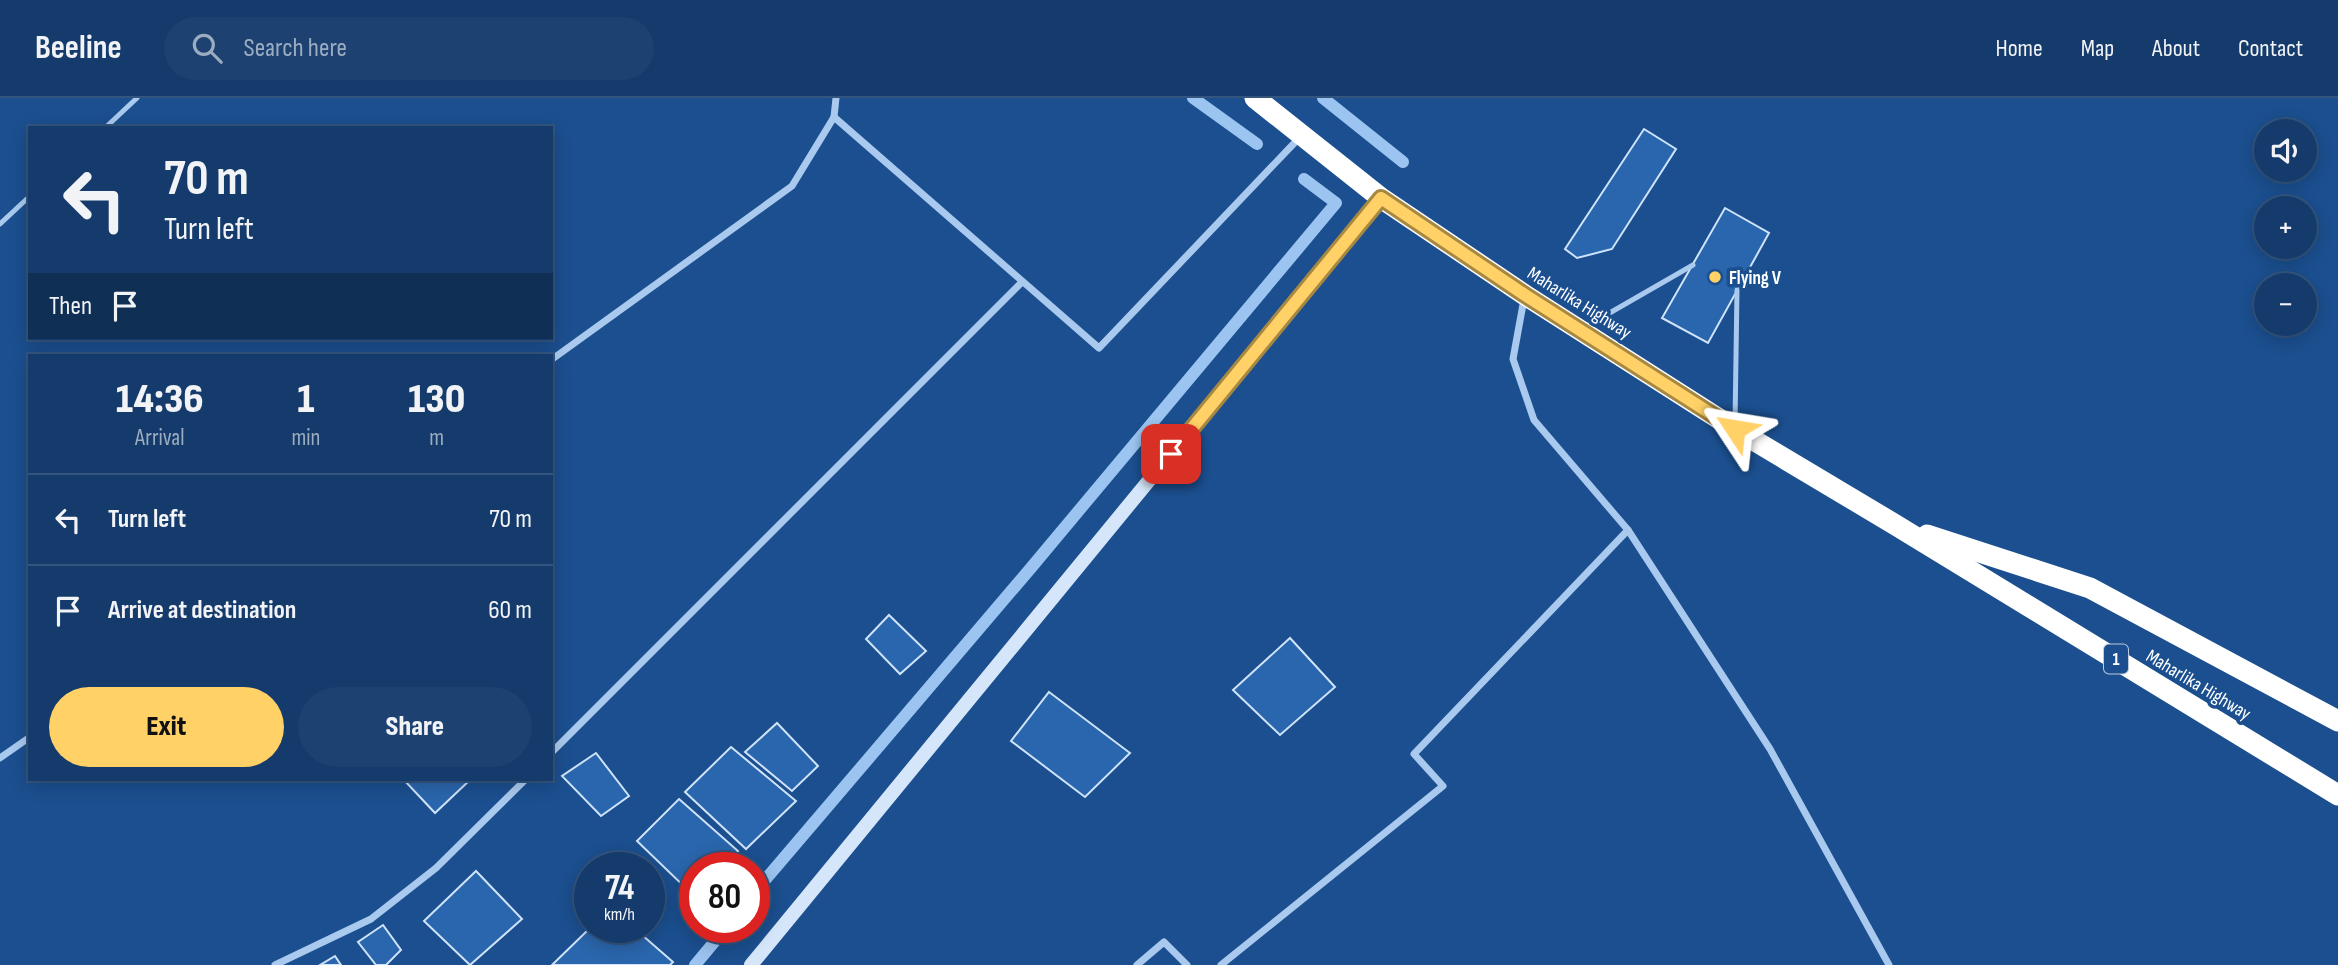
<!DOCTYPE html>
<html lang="en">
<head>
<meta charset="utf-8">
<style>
	:root { --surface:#143b6b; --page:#1d4271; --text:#f1f3f6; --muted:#9dadc1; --line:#33557e; --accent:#ffd166 }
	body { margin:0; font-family:"Sofia Sans Condensed",sans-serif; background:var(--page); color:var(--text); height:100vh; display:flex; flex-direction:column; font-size:26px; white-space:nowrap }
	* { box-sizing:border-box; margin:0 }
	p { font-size:23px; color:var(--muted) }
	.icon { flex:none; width:38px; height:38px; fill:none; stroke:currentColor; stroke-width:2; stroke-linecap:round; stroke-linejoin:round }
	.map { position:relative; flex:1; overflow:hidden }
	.sheet { position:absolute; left:28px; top:256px; width:525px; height:427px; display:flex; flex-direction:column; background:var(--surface); border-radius:0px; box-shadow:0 4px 18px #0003,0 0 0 2px var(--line) }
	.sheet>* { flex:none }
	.top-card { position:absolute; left:28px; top:28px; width:525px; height:214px; border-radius:0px; box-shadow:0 4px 18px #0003,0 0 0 2px var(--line); background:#143b6b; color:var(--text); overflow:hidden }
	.controls { position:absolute; left:2254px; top:21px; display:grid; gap:14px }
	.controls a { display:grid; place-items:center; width:63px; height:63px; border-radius:50%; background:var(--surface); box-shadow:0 4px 18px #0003,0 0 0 2px var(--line); font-size:35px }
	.speed { position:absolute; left:574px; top:754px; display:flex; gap:14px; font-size:35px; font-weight:700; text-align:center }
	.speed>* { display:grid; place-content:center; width:91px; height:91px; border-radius:50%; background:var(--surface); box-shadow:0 4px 18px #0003,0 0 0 2px var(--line); line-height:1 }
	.speed small { font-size:18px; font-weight:400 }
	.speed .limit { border:10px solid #d22; background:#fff; color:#111 }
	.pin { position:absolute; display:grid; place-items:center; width:60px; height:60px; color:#fff; margin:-30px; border-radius:14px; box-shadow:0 4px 10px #0006 }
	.me { position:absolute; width:77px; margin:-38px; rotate:303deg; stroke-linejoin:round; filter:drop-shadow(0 0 5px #0008) }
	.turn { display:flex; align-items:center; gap:24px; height:147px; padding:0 21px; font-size:32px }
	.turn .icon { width:91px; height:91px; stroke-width:2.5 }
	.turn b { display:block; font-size:49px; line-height:60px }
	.then { display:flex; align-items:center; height:66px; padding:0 21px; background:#0003; gap:14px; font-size:26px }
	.eta { display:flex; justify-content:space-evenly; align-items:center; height:119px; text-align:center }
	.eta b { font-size:42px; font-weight:800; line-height:49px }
	.cta { display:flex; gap:14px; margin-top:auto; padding:14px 21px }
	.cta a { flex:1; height:80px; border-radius:42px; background:var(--accent); color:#111; font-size:28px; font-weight:800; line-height:80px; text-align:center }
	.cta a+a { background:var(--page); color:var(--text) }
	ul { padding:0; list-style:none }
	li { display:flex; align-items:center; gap:21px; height:91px; padding:0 21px; border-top:2px solid var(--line) }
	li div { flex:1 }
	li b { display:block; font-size:26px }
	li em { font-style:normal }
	header { display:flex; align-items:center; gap:42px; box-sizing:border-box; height:98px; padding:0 35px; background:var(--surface); border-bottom:2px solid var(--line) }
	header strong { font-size:33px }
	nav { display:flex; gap:38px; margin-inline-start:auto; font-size:24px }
	.search { width:490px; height:63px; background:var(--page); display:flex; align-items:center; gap:18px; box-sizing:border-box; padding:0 24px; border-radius:38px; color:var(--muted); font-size:26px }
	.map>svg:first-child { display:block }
</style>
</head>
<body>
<header>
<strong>Beeline</strong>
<div class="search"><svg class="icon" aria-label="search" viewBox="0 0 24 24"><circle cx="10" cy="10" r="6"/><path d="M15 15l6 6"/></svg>Search here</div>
<nav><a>Home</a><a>Map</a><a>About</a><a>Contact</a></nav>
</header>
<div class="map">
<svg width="2338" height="867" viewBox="0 0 2338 867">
	<rect width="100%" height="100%" fill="#1b4f8f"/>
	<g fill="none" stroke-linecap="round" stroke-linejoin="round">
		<g stroke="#9cc4f0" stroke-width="12">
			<path d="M1193,0L1257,46"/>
			<path d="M1323,0L1403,64"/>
			<path d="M754,795L1030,471L1336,105L1304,81"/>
			<path d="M695,867L726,830"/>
		</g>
	</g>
	<g fill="#2a66ad" stroke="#cfe3fa" stroke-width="2">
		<path d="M1644,31L1676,51L1612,151L1577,160L1565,151Z"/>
		<path d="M1725,110L1769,135L1708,245L1662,220Z"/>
		<path d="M889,517L926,553L900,576L866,541Z"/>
		<path d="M1290,540L1335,589L1280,637L1233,592Z"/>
		<path d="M1049,594L1130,655L1085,699L1011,643Z"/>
		<path d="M777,625L818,668L792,693L745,654Z"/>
		<path d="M731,649L796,703L746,751L685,694Z"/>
		<path d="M596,655L629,698L601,718L562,678Z"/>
		<path d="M403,681H471L435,715Z"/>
		<path d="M679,701L738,753L724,770H695V799L637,743Z"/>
		<path d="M476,773L522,821L470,867L424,823Z"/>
		<path d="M383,827L401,852L386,867H376L358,844Z"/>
		<path d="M590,830H634L673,864L670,867H552Z"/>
		<path d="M335,858L341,867H320Z"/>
	</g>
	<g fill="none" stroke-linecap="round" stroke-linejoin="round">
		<g stroke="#a9c9ee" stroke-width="5">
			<path d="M105,30L137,0"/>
			<path d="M0,126L30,98"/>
			<path d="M1587,228L1693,167"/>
			<path d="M1735,325L1737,192"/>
		</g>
		<g stroke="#a9c9ee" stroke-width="7">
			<path d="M834,19L1099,250L1301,38"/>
			<path d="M1524,201L1513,261L1534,322L1628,432L1770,651L1889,867"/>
			<path d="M551,262L792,88L834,19L836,0"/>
			<path d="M551,655L1022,184"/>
			<path d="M0,660L30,639"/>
			<path d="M275,867L371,821L436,770L526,681"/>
			<path d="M1137,867L1164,844L1187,867"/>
			<path d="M1221,867L1443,688L1414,656L1628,432"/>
		</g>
		<path stroke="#d6e6fa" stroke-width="14" d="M751,867L1381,100"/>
		<g stroke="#fff" stroke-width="21">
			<path d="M1255,0L1381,100L1525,197L1735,331L1894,426L2338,697"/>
			<path d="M1927,437L2090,490L2338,623"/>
		</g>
	</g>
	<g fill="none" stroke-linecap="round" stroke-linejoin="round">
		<g stroke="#a68842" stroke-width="18">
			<path id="route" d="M1171,356L1381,100L1525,197L1735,331"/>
		</g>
		<use href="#route" stroke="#ffd166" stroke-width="12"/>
	</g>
	<circle fill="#ffd166" stroke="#1b4f8f" stroke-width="2.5" cx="1715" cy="179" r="7"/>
	<g text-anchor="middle" stroke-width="7" stroke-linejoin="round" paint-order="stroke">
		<rect fill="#1b4f8f" stroke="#bbcadd" stroke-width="2" x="2104" y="546.5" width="24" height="29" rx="5"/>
		<g font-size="18" font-weight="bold" fill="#fff">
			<text x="2116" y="567">1</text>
		</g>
		<g font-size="19" font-weight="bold" fill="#fff" stroke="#1b4f8f" text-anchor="start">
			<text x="1729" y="186">Flying V</text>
		</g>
		<g font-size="19" fill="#fff" stroke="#1b4f8f">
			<text transform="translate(1580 204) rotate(32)" y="7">Maharlika Highway</text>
			<text transform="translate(2199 586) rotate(31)" y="7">Maharlika Highway</text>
		</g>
	</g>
</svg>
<div class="controls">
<a><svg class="icon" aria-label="sound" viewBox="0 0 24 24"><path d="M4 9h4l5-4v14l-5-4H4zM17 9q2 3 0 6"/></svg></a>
<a>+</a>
<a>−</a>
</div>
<div class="speed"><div>74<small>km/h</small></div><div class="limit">80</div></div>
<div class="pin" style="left:1171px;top:356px;background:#d93025"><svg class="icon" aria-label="arrive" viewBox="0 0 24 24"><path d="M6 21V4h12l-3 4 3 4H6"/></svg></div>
<svg class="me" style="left:1735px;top:331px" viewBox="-20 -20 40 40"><path d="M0-17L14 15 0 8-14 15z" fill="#ffd166" stroke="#fff" stroke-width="4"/></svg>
<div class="top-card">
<div class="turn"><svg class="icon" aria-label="left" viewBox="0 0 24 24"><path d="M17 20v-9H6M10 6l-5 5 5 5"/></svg><div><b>70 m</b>Turn left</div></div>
<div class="then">Then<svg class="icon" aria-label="arrive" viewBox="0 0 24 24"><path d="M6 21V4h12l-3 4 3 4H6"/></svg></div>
</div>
<section class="sheet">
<div class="eta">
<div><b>14:36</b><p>Arrival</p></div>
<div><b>1</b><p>min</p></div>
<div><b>130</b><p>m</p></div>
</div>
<ul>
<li><svg class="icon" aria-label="left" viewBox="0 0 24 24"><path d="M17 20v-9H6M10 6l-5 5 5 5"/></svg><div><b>Turn left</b></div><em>70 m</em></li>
<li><svg class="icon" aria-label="arrive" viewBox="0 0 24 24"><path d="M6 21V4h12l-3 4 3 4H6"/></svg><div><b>Arrive at destination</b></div><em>60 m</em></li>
</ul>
<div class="cta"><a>Exit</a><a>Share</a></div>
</section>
</div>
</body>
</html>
